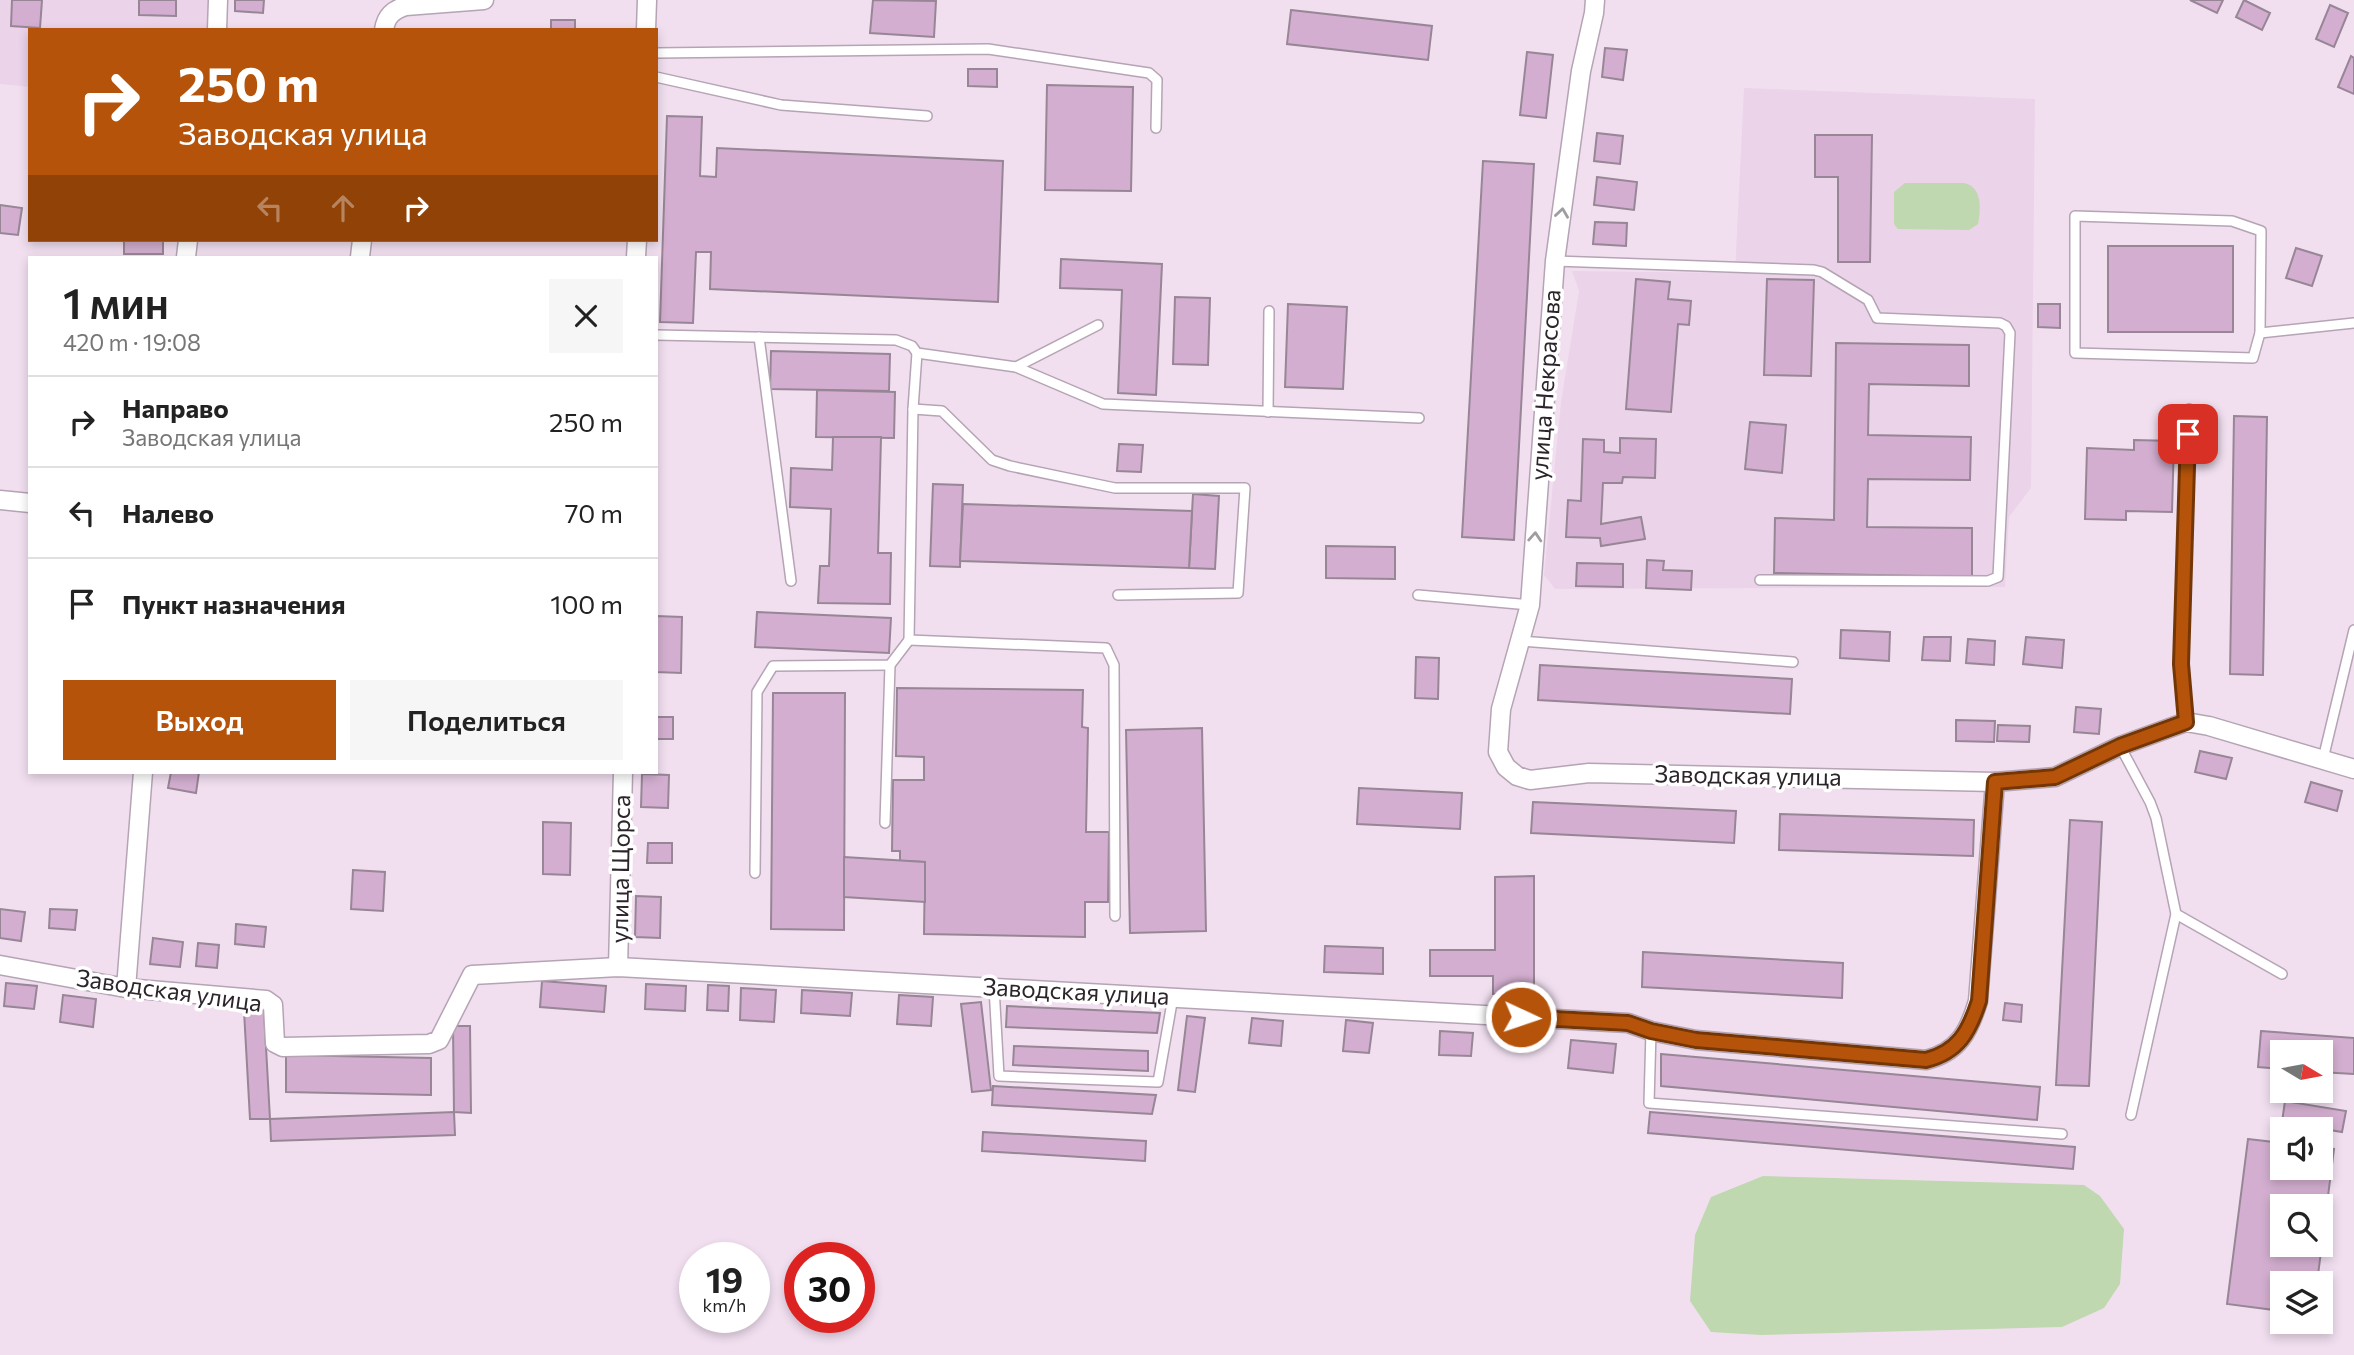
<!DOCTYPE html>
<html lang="ru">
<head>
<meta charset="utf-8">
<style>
	:root { --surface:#fff; --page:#f6f6f6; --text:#222; --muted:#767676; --line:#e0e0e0; --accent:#b45309 }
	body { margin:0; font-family:Commissioner,sans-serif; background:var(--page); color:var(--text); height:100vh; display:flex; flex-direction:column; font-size:26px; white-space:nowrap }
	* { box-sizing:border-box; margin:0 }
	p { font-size:23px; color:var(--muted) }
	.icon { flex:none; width:38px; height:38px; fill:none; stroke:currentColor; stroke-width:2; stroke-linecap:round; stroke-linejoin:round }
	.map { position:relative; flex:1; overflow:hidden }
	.details { position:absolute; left:28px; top:256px; width:630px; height:518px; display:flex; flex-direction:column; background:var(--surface); border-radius:0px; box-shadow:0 4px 10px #0003 }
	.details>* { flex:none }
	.banner { position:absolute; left:28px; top:28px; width:630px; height:214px; border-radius:0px; box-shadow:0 4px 10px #0003; background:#b45309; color:#fff; overflow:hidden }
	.needle { width:46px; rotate:100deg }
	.tools { position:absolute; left:2270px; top:1040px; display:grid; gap:14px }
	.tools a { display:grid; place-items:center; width:63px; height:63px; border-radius:0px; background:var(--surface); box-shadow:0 4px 10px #0003; font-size:35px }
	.speed { position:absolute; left:679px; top:1242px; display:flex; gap:14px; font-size:35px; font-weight:700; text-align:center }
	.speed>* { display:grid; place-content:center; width:91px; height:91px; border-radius:50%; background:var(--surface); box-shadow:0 4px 10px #0003; line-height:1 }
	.speed small { font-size:18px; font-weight:400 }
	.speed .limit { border:10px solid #d22; background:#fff; color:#111 }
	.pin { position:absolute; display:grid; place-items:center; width:60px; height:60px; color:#fff; margin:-30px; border-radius:14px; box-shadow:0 4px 10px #0006 }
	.me { position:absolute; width:77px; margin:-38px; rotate:93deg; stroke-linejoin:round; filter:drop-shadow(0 0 5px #0008) }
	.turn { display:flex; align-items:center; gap:24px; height:147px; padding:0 35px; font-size:32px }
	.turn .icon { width:91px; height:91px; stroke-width:2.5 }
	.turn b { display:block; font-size:49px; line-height:60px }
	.lanes { display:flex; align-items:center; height:66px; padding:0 35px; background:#0003; justify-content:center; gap:35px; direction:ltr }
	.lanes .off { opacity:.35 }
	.round { display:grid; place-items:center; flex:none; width:74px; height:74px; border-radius:0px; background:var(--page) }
	.head { display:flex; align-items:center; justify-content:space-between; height:119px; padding:0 35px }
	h1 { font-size:42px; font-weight:600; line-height:52px }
	.action { display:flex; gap:14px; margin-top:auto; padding:14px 35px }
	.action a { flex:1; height:80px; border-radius:0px; background:var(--accent); color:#fff; font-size:28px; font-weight:600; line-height:80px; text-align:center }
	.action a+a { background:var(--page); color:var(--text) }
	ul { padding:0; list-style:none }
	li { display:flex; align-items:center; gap:21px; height:91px; padding:0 35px; border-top:2px solid var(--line) }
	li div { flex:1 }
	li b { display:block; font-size:26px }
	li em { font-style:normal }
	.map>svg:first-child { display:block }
</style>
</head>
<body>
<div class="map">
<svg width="2354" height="1355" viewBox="0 0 2354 1355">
	<rect width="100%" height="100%" fill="#f1dff0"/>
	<g fill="#ebd3e9">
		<path d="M0,0H211L210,30H30V87L0,84Z"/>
		<path d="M1744,88L2035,99L2031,488L2009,517L2005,587L1555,589L1544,575L1561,402L1579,291L1572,271L1735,273Z"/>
	</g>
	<g fill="#bfd8af">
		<path d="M1905,183H1964C1982,187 1981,208 1978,224L1969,230L1898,229L1894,224V192Z"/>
		<path d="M1763,1176L2084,1185L2100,1196L2124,1229L2120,1284L2104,1308L2062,1327L1761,1335L1711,1332L1690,1301L1695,1235L1711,1197Z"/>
	</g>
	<g fill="#d3aed0" stroke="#978695" stroke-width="2" fill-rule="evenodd">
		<path d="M12,0H42L40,28L11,26Z"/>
		<path d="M139,0H176V16L139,15Z"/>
		<path d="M235,0H264L263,13L235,11Z"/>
		<path d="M873,0L936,1L934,37L870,33Z"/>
		<path d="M2190,0H2223L2217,13Z"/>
		<path d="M2244,0L2270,13L2262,30L2236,17Z"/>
		<path d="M2330,5L2348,13L2334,47L2316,39Z"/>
		<path d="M1291,10L1432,26L1428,60L1287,44Z"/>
		<rect x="551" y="20" width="24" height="10"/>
		<path d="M1605,48L1627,50L1623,80L1602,77Z"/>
		<path d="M1527,52L1553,55L1546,118L1520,115Z"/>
		<path d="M2351,56L2354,58V94L2338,87Z"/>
		<path d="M968,69H997V87L968,86Z"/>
		<path d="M1047,85L1133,87L1131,191L1045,190Z"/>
		<path d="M667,116L702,117L700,176L716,177L717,148L1003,161L998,302L710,289L711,252H696L693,323L660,322Z"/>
		<path d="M1597,133L1623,136L1620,164L1594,161Z"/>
		<path d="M1815,135H1872L1870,262H1838V177H1815Z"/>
		<path d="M1483,161L1534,164L1514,540L1462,537Z"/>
		<path d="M1597,177L1637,182L1634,210L1594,205Z"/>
		<path d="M0,205L22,208L18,235L0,233Z"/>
		<path d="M1595,222L1627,223L1626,246L1593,244Z"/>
		<rect x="124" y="240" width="39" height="14"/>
		<rect x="2108" y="246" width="125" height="86"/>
		<path d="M2296,248L2322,256L2312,286L2286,278Z"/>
		<path d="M1061,259L1162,264L1156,395L1118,393L1122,290L1060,288Z"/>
		<path d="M1636,279L1670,282L1668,299L1691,301L1689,325L1678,324L1671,412L1626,409Z"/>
		<path d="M1767,279L1814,280L1811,376L1764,375Z"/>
		<path d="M1175,297L1210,298L1208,365L1173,364Z"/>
		<path d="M1288,304L1347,307L1343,389L1285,387Z"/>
		<path d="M2038,304H2060V328L2038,327Z"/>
		<path d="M1836,343L1969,345V386L1869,384L1868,435L1971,437L1970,480L1868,479L1867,527L1972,528V577L1774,573L1775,518L1834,520Z"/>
		<path d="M771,351L890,354L889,391L770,389Z"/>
		<path d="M817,390L895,392L894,438L816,437Z"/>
		<path d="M2234,416L2267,417L2263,675L2230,674Z"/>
		<path d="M1750,422L1786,425L1782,473L1745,469Z"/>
		<path d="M833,437H881L878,553H891L890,604L818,603L820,566H829L831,509L790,507L791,468L832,470Z"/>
		<path d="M1620,438L1656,439L1655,478L1623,477L1622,483H1603L1601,524L1641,517L1645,539L1601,546L1600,538L1566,537L1568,500L1581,501L1583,439L1604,440V452L1620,453Z"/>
		<path d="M2134,440L2174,441L2172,512L2126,511V520L2085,519L2087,448L2134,450Z"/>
		<path d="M1119,444L1143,445L1141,472L1117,471Z"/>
		<path d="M933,484L963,485L960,567L930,566Z"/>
		<path d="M1193,494L1219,496L1215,569L1189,568Z"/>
		<path d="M963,504L1192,511L1189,568L960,561Z"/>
		<path d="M1326,546L1395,547V579L1326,578Z"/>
		<path d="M1647,560L1664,561L1663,570L1692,571L1691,590L1646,588Z"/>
		<path d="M1577,563L1623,564V587L1576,586Z"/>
		<path d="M757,612L891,618L889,653L755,647Z"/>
		<path d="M656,616L682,617L681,673L656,672Z"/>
		<path d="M1841,630L1890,632L1889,661L1840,658Z"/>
		<path d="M1924,637H1951L1950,661L1922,660Z"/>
		<path d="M2026,637L2064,640L2062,668L2023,664Z"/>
		<path d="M1968,639L1995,641L1994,665L1966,663Z"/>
		<path d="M1416,657L1439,658L1438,699L1415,698Z"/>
		<path d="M1540,665L1792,679L1790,714L1538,700Z"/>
		<path d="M897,688L1083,690L1082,727L1088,728L1086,832H1109L1108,902H1085V937L924,934L925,862L900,861V851H892L893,780H924V757L896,756Z"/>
		<path d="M773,693H845L844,930L771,929Z"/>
		<path d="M2076,707L2101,709L2099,734L2074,732Z"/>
		<rect x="656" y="717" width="17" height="22"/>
		<path d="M1956,720L1995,721L1994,742L1956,741Z"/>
		<path d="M1998,725L2030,726L2029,742L1997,741Z"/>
		<path d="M1202,728L1206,931L1130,933L1126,730Z"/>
		<path d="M2200,751L2232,758L2226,779L2195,772Z"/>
		<path d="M171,772H199L196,793L168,788Z"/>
		<path d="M642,774L669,775L668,808L641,807Z"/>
		<path d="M2311,782L2342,791L2337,811L2305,802Z"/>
		<path d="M1359,788L1462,793L1460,829L1357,824Z"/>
		<path d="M1533,802L1736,811L1734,843L1531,833Z"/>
		<path d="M1780,814L1974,820L1973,856L1779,850Z"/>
		<path d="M2070,820L2102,822L2089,1086L2056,1085Z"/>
		<path d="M543,822L571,823L570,875L543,874Z"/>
		<path d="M648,843H672V863H647Z"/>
		<path d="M844,857L925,862V902L844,897Z"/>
		<path d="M353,870L385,872L383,911L351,909Z"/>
		<path d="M1534,876V994H1493V976H1430V950H1495V877Z"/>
		<path d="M636,896L661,897L660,938L635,937Z"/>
		<path d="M0,909L25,912L21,941L0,938Z"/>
		<path d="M50,909L77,910L75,930L49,928Z"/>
		<path d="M236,924L266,927L264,947L235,944Z"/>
		<path d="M153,938L183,942L180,967L150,964Z"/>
		<path d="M198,943L219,945L217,968L196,966Z"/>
		<path d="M1325,946L1383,948V974L1324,972Z"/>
		<path d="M1643,952L1843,963L1842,998L1642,987Z"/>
		<path d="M542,981L606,986L604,1012L540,1007Z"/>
		<path d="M6,983L37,986L34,1009L4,1006Z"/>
		<path d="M646,984L686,986L685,1011L645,1009Z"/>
		<path d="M708,985L729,986L728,1011L707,1010Z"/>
		<path d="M741,988L776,990L774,1022L740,1020Z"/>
		<path d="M802,990L852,993L850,1016L801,1013Z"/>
		<path d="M63,995L96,999L93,1027L60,1022Z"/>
		<path d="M899,995L933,997L931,1026L897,1024Z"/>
		<path d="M981,1002L991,1090L972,1092L961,1004Z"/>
		<path d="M2005,1003L2022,1005L2021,1022L2003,1020Z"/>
		<path d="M1007,1006L1160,1013L1157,1033L1006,1027Z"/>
		<path d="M244,1011H264L270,1119H250Z"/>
		<path d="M1187,1016L1205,1018L1195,1092L1178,1090Z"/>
		<path d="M1252,1018L1283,1021L1281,1046L1249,1043Z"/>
		<path d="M1346,1020L1373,1023L1369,1053L1343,1051Z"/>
		<path d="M453,1026H470L471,1113L454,1112Z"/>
		<path d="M1440,1031L1473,1033L1471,1056L1439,1055Z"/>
		<path d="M2261,1031L2354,1038V1074L2320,1072V1052H2282V1069L2258,1067Z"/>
		<path d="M1571,1040L1616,1044L1613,1073L1568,1068Z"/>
		<path d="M1014,1046L1148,1051V1071L1013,1065Z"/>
		<path d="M1661,1054L2040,1087L2037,1120L1661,1086Z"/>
		<path d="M286,1055L431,1058V1095L286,1092Z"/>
		<path d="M993,1086L1156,1095L1152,1114L992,1105Z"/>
		<path d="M2285,1101L2346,1111L2342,1132L2282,1122Z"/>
		<path d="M454,1112L455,1135L271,1141L270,1119Z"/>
		<path d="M1650,1112L2075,1147L2073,1169L1648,1133Z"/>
		<path d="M983,1132L1146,1141L1145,1161L982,1151Z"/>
		<path d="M2248,1139L2282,1143V1167H2320V1148L2334,1149L2317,1283H2282V1311L2227,1304ZM2282,1206H2320V1244H2282Z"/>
	</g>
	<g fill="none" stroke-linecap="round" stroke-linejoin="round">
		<g stroke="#b5a4b4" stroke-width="12">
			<g id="lane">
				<path d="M656,53L988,49L1149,73L1157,80L1156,128"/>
				<path d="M656,77L781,105L927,116"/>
				<path d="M2075,216L2232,221L2261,231L2260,333L2253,358L2075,353Z"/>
				<path d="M1555,261L1814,270L1822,272L1868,300L1877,318L2000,323L2006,326L2010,333L1998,577L1988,581L1760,580"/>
				<path d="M2260,333L2354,323"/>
				<path d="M656,335L896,340L912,346L917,353L1016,367L1103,404L1419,418"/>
				<path d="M759,337L791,581"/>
				<path d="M917,353L913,409L909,640L1106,648L1114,665L1115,916"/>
				<path d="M1016,367L1098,325"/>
				<path d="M913,409L942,411L992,460L1010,466L1115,488H1245L1238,593L1118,595"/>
				<path d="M1268,412L1269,311"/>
				<path d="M1418,595L1530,605"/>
				<path d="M1520,641L1793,662"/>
				<path d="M2186,722L2181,664L2189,409"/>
				<path d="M2120,746L2150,802L2156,818L2176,914L2131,1115"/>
				<path d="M2323,759L2354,630"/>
				<path d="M885,823L890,665"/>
				<path d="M755,873L757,692L773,666L890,665L909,640"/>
				<path d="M2176,914L2282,974"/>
				<path d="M994,987L999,1076L1158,1082L1173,997"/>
				<path d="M1651,1031L1649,1103L2062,1134"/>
			</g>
		</g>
		<g stroke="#b5a4b4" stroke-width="21">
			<g id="street">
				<path d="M1595,0L1594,13L1581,71L1555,261L1530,605L1501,709L1498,752L1506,767L1517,776L1530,780L1589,773L1995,782"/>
				<path d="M217,30L218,0"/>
				<path d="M384,30C386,16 393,10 406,6L484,0"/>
				<path d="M646,30L647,0"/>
				<path d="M186,257L188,240"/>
				<path d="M360,257L362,240"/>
				<path d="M636,257L637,240"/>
				<path d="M0,500L30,503"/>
				<path d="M0,965L126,988L266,1000L273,1005L275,1043L283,1047L429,1044L439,1040L472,975L618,967L1628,1023L1651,1031L1696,1040L1926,1060C1958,1052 1969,1032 1978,1001L1995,782L2055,777L2120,746L2186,722L2209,726L2354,769"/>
				<path d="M618,967L623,772"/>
				<path d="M126,988L143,772"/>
			</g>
		</g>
		<use href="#lane" stroke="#fff" stroke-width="9"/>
		<use href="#street" stroke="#fff" stroke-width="18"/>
	</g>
	<defs><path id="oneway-chevron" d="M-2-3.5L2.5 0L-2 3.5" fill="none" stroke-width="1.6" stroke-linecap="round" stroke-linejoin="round" transform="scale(1.75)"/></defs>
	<g stroke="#a09da0">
		<use href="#oneway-chevron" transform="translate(1562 213) rotate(-82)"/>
		<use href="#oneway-chevron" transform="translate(1535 537) rotate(-86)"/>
	</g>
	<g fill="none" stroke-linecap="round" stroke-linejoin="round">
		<g stroke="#753606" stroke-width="18">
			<path id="route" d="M1521,1017L1628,1023L1651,1031L1696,1040L1926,1060C1958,1052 1969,1032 1979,1001L1995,782L2055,777L2120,746L2186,722L2181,664L2188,434"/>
		</g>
		<use href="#route" stroke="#b45309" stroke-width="12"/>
	</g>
	<g text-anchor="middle" stroke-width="7" stroke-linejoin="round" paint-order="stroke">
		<g font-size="24" fill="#2c252b" stroke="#fff">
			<text transform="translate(1546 385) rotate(-86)" y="8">улица Некрасова</text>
			<text transform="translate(1748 776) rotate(1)" y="8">Заводская улица</text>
			<text transform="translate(621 869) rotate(-89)" y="8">улица Щорса</text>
			<text transform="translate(169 991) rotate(8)" y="8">Заводская улица</text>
			<text transform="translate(1076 992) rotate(3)" y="8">Заводская улица</text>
		</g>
	</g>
</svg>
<div class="tools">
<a><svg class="needle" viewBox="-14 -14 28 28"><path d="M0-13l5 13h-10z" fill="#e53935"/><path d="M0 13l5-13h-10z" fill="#767676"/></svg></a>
<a><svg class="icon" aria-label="sound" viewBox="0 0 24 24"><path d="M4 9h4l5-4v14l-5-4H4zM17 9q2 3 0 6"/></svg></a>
<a><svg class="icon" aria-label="search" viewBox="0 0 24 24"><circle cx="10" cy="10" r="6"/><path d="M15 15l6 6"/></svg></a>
<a><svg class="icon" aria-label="layers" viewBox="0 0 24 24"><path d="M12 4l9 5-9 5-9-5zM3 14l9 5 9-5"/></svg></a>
</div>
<div class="speed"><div>19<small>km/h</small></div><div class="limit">30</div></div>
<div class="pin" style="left:2188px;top:434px;background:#d93025"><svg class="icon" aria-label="arrive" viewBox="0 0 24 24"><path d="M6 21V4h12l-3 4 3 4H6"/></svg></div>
<svg class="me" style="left:1521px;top:1017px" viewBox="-20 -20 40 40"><circle r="17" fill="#b45309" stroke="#fff" stroke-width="3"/><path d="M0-11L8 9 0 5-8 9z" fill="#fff"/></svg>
<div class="banner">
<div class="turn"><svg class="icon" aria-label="right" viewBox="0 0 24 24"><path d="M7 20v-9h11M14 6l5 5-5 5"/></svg><div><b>250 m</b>Заводская улица</div></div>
<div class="lanes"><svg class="icon off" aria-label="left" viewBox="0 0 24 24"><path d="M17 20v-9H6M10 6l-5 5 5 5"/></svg><svg class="icon off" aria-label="ahead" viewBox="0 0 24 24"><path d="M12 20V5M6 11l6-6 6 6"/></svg><svg class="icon" aria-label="right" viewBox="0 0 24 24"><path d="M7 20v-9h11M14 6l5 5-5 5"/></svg></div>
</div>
<section class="details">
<div class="head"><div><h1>1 мин</h1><p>420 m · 19:08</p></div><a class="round"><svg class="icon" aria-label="close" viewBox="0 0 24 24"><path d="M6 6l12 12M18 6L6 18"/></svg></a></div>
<ul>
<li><svg class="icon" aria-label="right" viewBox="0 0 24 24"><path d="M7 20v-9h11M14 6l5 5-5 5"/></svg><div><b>Направо</b><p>Заводская улица</p></div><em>250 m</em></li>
<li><svg class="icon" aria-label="left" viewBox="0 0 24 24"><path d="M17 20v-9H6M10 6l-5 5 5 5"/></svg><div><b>Налево</b></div><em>70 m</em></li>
<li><svg class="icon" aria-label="arrive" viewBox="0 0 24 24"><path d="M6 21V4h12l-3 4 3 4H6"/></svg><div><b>Пункт назначения</b></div><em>100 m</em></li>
</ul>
<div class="action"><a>Выход</a><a>Поделиться</a></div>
</section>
</div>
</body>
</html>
